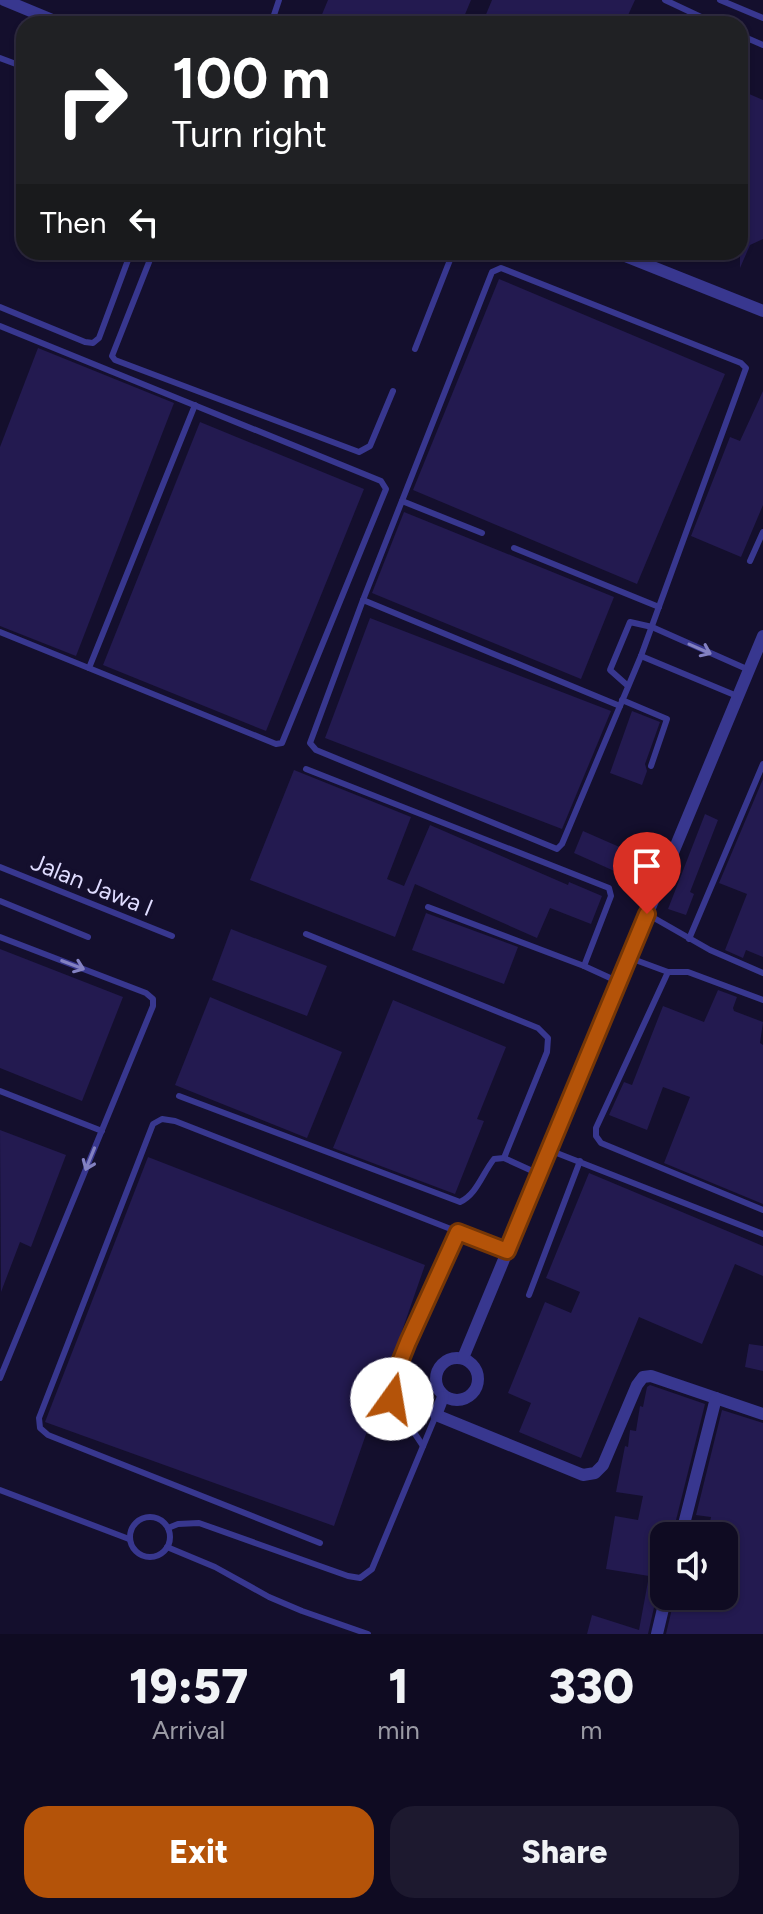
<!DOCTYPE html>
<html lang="en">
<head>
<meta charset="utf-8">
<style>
	:root { --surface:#0f0b22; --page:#1d192f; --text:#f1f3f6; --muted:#9b9ba5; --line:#2f2b40; --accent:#b45309 }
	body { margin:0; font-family:Figtree,sans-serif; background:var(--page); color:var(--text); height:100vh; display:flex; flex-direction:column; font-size:30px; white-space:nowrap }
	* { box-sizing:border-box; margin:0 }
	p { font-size:26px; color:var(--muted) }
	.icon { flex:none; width:44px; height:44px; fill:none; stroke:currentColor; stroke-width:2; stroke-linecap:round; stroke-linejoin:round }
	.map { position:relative; height:1634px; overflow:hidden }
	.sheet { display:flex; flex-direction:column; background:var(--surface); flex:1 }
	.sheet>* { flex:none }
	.hud { position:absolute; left:16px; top:16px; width:732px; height:244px; border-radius:24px; box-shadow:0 2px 6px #0004,0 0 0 2px var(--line); background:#202124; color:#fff; overflow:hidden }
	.fabs { position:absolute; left:650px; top:1522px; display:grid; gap:16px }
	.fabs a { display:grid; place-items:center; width:88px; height:88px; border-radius:16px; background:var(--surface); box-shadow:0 2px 6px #0004,0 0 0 2px var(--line); font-size:40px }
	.pin { position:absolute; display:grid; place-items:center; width:68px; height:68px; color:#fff; margin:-82px -34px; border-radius:50% 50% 50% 0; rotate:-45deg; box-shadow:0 0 8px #0007 }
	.pin .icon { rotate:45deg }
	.me { position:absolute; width:88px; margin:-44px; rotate:13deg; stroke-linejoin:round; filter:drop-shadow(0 0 6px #0008) }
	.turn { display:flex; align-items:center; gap:28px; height:168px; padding:0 24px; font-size:36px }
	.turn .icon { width:104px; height:104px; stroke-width:2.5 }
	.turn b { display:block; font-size:56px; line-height:68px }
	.then { display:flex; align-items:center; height:76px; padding:0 24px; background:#0003; gap:16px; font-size:30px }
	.eta { display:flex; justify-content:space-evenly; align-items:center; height:136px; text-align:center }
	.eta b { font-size:48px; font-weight:800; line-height:56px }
	.primary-button { display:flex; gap:16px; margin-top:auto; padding:16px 24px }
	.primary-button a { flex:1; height:92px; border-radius:24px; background:var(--accent); color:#fff; font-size:32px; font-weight:800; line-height:92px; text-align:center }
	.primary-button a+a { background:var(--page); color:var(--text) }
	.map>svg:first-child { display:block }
</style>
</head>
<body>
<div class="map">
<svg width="763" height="1634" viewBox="0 0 763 1634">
	<rect width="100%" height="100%" fill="#140f2d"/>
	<g fill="#231a50">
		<path d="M328,0H471L461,24H318Z"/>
		<path d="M492,0H635L624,24H482Z"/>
		<path d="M740,90L763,100V239L750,245L740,268Z"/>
		<path d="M499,279L725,374L637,584L413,490Z"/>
		<path d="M38,348L174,403L76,656L0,626V447Z"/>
		<path d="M763,391V505L741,557L691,536L730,437L740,441Z"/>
		<path d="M200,422L364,489L266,731L103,665Z"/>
		<path d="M404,512L614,597L581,679L372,593Z"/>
		<path d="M370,618L611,711L562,829L325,738Z"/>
		<path d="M632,711L660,722L645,764L647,771L642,785L610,773Z"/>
		<path d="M294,770L411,817L387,879L404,886L430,825L568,885L569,882L602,896L591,924L550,908L537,938L415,884L395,937L250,880Z"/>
		<path d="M763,779V957L746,950L743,958L725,950L747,894L719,883Z"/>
		<path d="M705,814L718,820L690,892L694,894L686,915L668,909Z"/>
		<path d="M583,831L640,856L630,878L574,853Z"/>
		<path d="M426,913L518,947L504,984L412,950Z"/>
		<path d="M231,929L327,966L307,1016L212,980Z"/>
		<path d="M0,949L123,997L82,1101L0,1068Z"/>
		<path d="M718,990L737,997L733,1008L734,1011L763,1022L760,1043L763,1045V1204L664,1163L690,1097L663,1087L647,1130L609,1115L624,1082L632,1085L663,1006L704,1022Z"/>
		<path d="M210,997L342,1052L307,1138L175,1085Z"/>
		<path d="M393,1000L506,1047L477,1119L484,1121L455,1194L333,1148Z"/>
		<path d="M0,1130L66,1155L31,1247L20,1242L1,1292Z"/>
		<path d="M148,1157L425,1265L334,1526L45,1422Z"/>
		<path d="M589,1173L763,1246V1276L735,1264L702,1344L639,1317L581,1458L519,1432L531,1403L508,1393L545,1302L571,1313L580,1292L546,1278Z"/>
		<path d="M749,1344L763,1346V1371L745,1367Z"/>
		<path d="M650,1385L705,1404L672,1536H664V1587L657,1594L648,1634H587L592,1615L639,1630L649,1576L606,1569L615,1516L638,1520L643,1496L616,1492L625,1446L628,1447L630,1430L636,1431L640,1406L643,1407L647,1387Z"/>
		<path d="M722,1410L763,1423V1634H666L675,1596H724V1536H707L711,1517L696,1515Z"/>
	</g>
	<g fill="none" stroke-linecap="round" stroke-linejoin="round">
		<g stroke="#38378f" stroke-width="6">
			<path d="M665,0L716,24"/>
			<path d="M720,0L763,18"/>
			<path d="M274,15L279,0"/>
			<path d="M740,35L763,45"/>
			<path d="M0,58L24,67"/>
			<path d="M153,252L112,356L115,360L359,452L370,446L393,391"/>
			<path d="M501,268L741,363L746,368L641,656L562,844L557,849L316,750L310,743L363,600L492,272Z"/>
			<path d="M0,307L85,342L93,343L99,338L131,252"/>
			<path d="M0,326L381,481L386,489L282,743L276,744L0,632"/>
			<path d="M415,349L450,260L449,252"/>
			<path d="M402,501L482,533"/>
			<path d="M514,548L659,607"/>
			<path d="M750,561L763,532"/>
			<path d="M363,600L620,706"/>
			<path d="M641,656L737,696"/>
			<path d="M89,668L195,405"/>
			<path d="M628,686L610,670L630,622L652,627L749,670"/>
			<path d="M622,700L667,719L651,766"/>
			<path d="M306,769L609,888L611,896L584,966"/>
			<path d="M0,867L172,936"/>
			<path d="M0,901L88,937"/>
			<path d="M428,907L584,966L619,982"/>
			<path d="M647,914L710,950L763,973"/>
			<path d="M306,934L538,1028L548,1038L547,1052L504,1158L539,1174"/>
			<path d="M0,937L146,993L153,999V1006L0,1378"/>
			<path d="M689,939L763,764"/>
			<path d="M630,958L668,972H688L763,1000"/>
			<path d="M668,972L596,1128V1136L601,1143L763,1210"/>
			<path d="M0,1091L102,1131"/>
			<path d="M179,1096L460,1202C477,1194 482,1174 494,1159L504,1158"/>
			<path d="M549,1150L763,1234"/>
			<path d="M529,1295L580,1161"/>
			<path d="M423,1446L392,1399L390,1387L458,1232"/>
			<path d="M0,1490L129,1539"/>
			<circle cx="150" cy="1537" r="20"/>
			<path d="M168,1528L178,1524L199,1523L348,1576L360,1578L372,1569L436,1415"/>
			<path d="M320,1543L48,1435L40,1428L39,1418L153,1124L162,1119L175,1121L507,1251"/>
			<path d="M167,1547L215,1567L269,1597L302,1611L368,1634"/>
		</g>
		<g stroke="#38378f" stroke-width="12">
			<path d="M4,0L62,24"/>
			<path d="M615,252L763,311"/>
			<circle cx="457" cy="1379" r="21"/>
			<path d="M463,1358L763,636"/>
			<path d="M443,1397L436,1415L583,1475L595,1473L603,1465L637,1385L643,1377L651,1376L763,1414"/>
			<path d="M681,1536L716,1398"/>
			<path d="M657,1634L666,1596"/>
		</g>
	</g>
	<defs><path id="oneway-shaft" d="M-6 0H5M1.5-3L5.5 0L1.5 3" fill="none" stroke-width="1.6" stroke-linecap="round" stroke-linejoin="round" transform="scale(2)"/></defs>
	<g stroke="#8381c1">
		<use href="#oneway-shaft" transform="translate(700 649) rotate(24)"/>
		<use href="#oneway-shaft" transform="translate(73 965) rotate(21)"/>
		<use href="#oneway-shaft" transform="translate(90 1159) rotate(112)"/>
	</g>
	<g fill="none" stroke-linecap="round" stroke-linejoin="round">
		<g stroke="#753606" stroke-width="20">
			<path id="route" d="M392,1399L390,1387L408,1342L458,1232L507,1251L647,914"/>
		</g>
		<use href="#route" stroke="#b45309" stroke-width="14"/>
	</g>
	<g text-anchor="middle" stroke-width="8" stroke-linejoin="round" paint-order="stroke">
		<g font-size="24" fill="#dfdcff" stroke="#140f2d">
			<text transform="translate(92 885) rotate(22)" y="8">Jalan Jawa I</text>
		</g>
	</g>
</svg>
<div class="fabs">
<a><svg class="icon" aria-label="sound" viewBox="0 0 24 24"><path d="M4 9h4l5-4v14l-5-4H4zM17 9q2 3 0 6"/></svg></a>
</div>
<div class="pin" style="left:647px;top:914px;background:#d93025"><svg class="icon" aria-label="arrive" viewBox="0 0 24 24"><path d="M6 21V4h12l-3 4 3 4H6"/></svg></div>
<svg class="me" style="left:392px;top:1399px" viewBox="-20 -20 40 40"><circle r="19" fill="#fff"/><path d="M0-13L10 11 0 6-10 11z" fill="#b45309"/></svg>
<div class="hud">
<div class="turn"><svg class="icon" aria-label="right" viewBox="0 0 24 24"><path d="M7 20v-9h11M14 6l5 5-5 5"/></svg><div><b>100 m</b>Turn right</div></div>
<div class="then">Then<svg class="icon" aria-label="left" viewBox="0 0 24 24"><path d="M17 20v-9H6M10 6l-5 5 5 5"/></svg></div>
</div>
</div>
<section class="sheet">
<div class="eta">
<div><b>19:57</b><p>Arrival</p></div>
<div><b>1</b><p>min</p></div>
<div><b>330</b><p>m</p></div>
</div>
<div class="primary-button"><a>Exit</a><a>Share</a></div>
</section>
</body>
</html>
